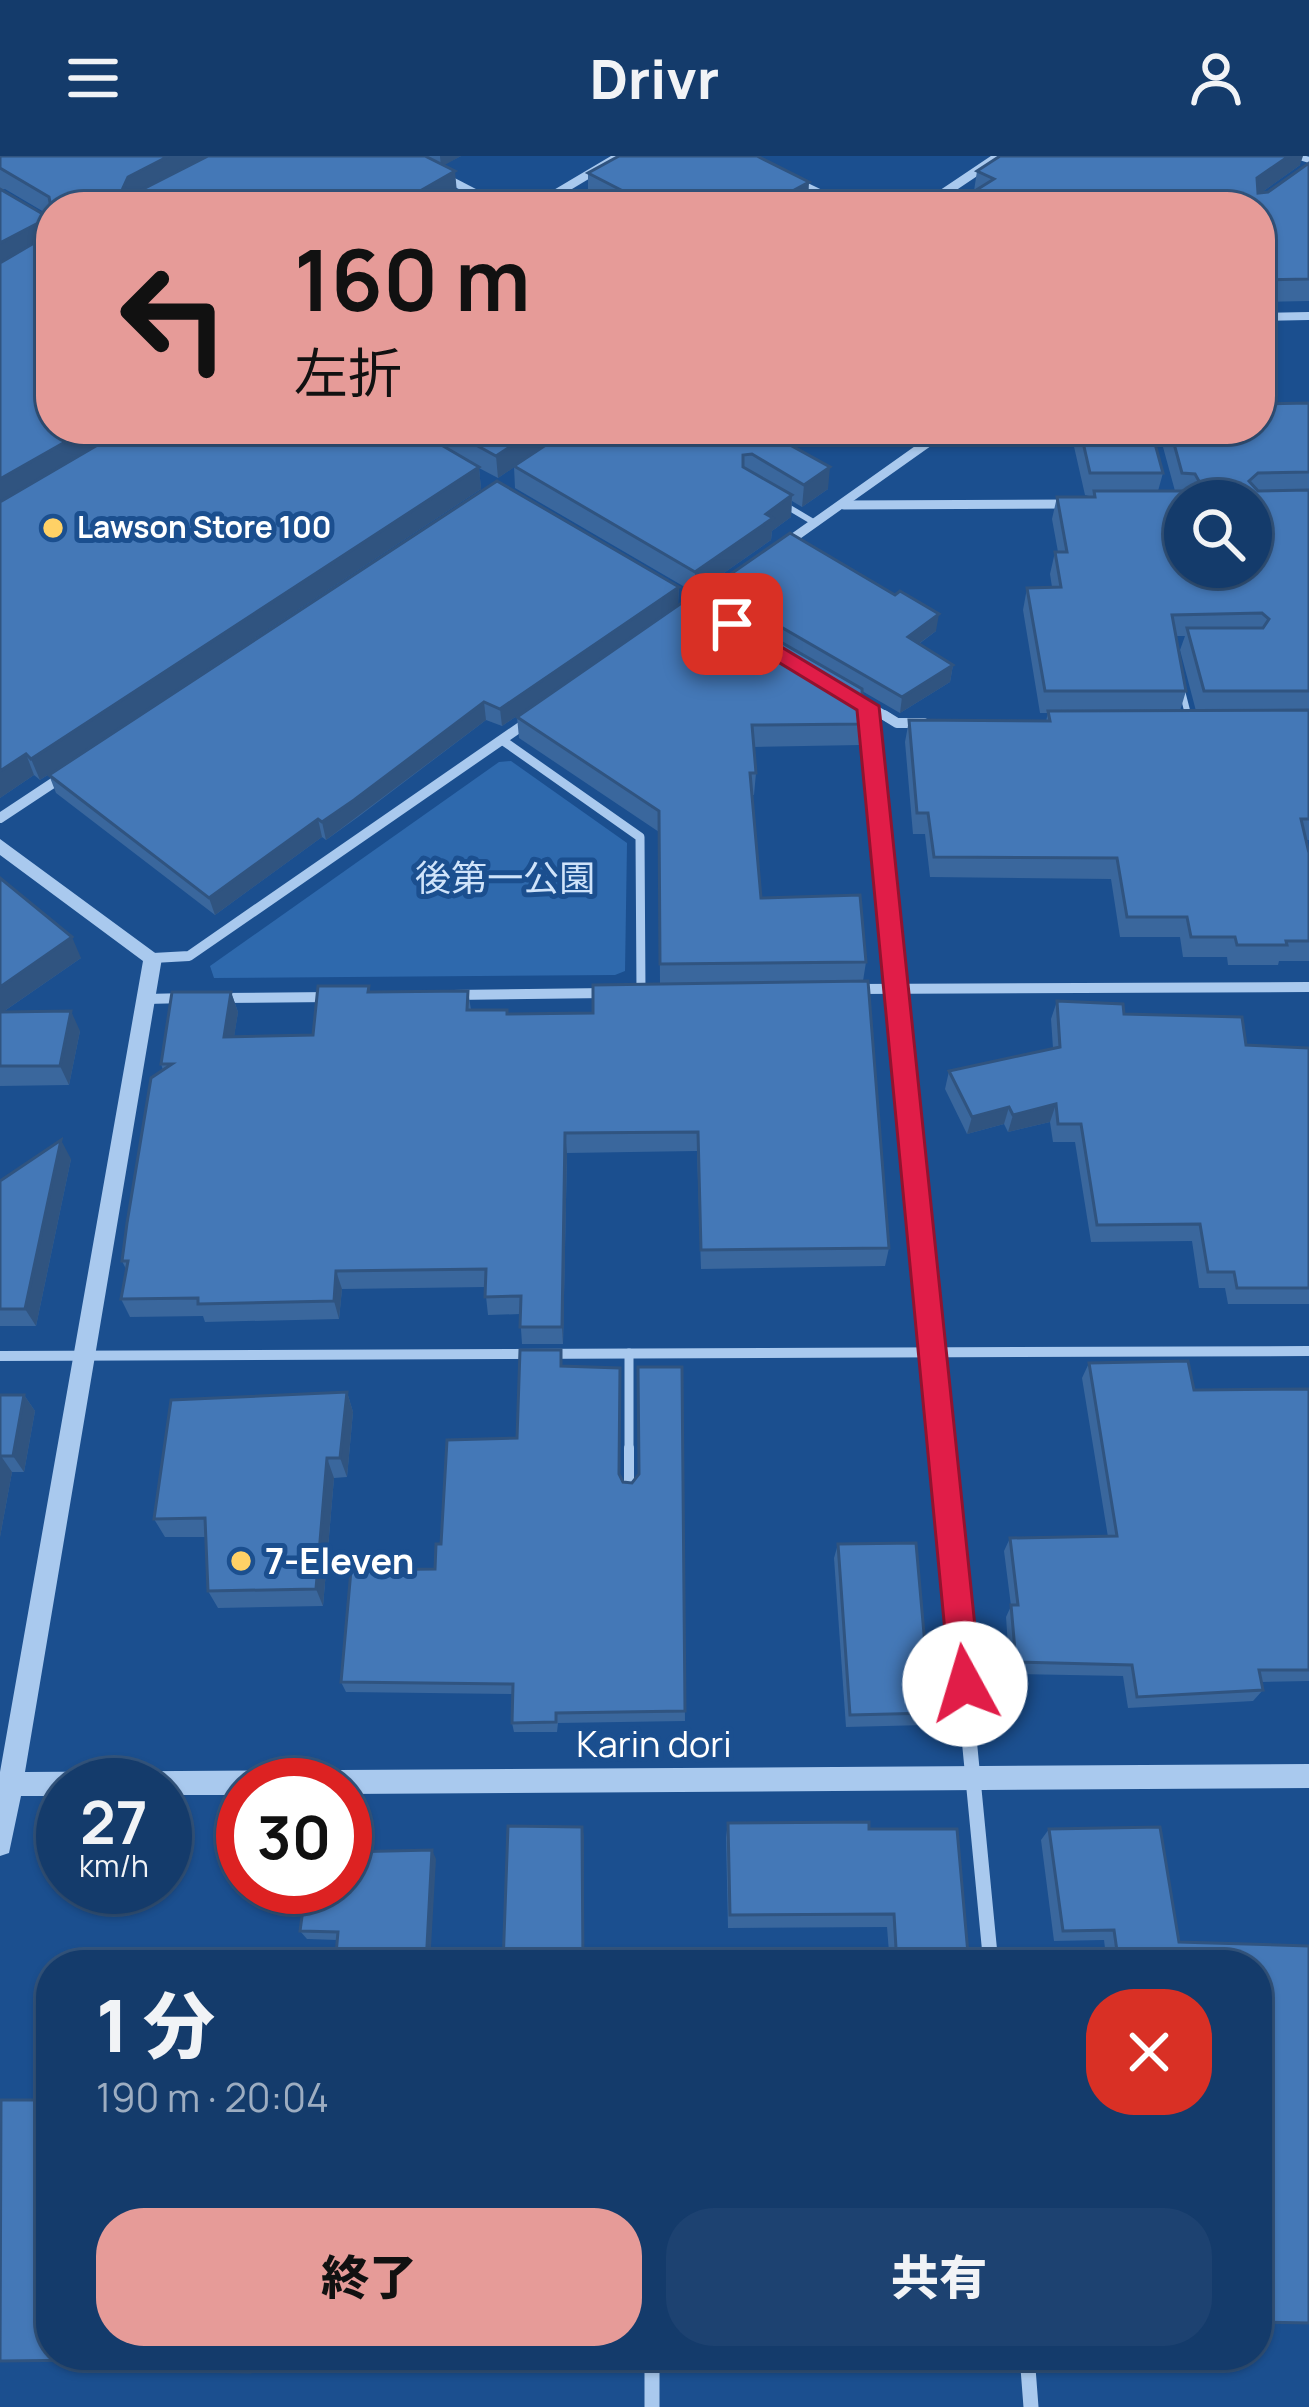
<!DOCTYPE html>
<html lang="ja">
<head>
<meta charset="utf-8">
<style>
	:root { --surface:#143b6b; --page:#1d4271; --text:#f1f3f6; --muted:#9dadc1; --line:#33557e; --accent:#e69b98 }
	body { margin:0; font-family:Manrope,"Noto Sans JP",sans-serif; background:var(--page); color:var(--text); height:100vh; display:flex; flex-direction:column; font-size:45px; white-space:nowrap }
	* { box-sizing:border-box; margin:0 }
	p { font-size:39px; color:var(--muted) }
	.icon { flex:none; width:66px; height:66px; fill:none; stroke:currentColor; stroke-width:2; stroke-linecap:round; stroke-linejoin:round }
	.map { position:relative; flex:1; overflow:hidden }
	.details { position:absolute; left:36px; top:1794px; width:1236px; height:420px; display:flex; flex-direction:column; background:var(--surface); border-radius:48px; box-shadow:0 3px 9px #0004,0 0 0 3px var(--line) }
	.details>* { flex:none }
	.hud { position:absolute; left:36px; top:36px; width:1239px; height:252px; border-radius:48px; box-shadow:0 3px 9px #0004,0 0 0 3px var(--line); background:#e69b98; color:#111; overflow:hidden }
	.fabs { position:absolute; left:1164px; top:324px; display:grid; gap:24px }
	.fabs a { display:grid; place-items:center; width:108px; height:108px; border-radius:50%; background:var(--surface); box-shadow:0 3px 9px #0004,0 0 0 3px var(--line); font-size:60px }
	.speed { position:absolute; left:36px; top:1602px; display:flex; gap:24px; font-size:60px; font-weight:700; text-align:center }
	.speed>* { display:grid; place-content:center; width:156px; height:156px; border-radius:50%; background:var(--surface); box-shadow:0 3px 9px #0004,0 0 0 3px var(--line); line-height:1 }
	.speed small { font-size:30px; font-weight:400 }
	.speed .limit { border:18px solid #d22; background:#fff; color:#111 }
	.pin { position:absolute; display:grid; place-items:center; width:102px; height:102px; color:#fff; margin:-51px; border-radius:24px; box-shadow:0 6px 18px #0006 }
	.me { position:absolute; width:132px; margin:-66px; rotate:354deg; stroke-linejoin:round; filter:drop-shadow(0 0 9px #0008) }
	.turn { display:flex; align-items:center; gap:42px; height:252px; padding:0 60px; font-size:54px }
	.turn .icon { width:156px; height:156px; stroke-width:2.5 }
	.turn b { display:block; font-size:84px; line-height:102px }
	.round { display:grid; place-items:center; flex:none; width:126px; height:126px; border-radius:48px; background:var(--page) }
	.head { display:flex; align-items:center; justify-content:space-between; height:204px; padding:0 60px }
	h1 { font-size:72px; font-weight:800; line-height:90px }
	.cta { display:flex; gap:24px; margin-top:auto; padding:24px 60px }
	.cta a { flex:1; height:138px; border-radius:48px; background:var(--accent); color:#111; font-size:48px; font-weight:800; line-height:138px; text-align:center }
	.cta a+a { background:var(--page); color:var(--text) }
	header { display:flex; justify-content:space-between; align-items:center; height:156px; padding:0 60px; background:var(--surface); font-size:54px; font-weight:800 }
	.map>svg:first-child { display:block }
</style>
</head>
<body>
<header><svg class="icon" aria-label="menu" viewBox="0 0 24 24"><path d="M4 6h16M4 12h16M4 18h16"/></svg>Drivr<svg class="icon" aria-label="person" viewBox="0 0 24 24"><circle cx="12" cy="8" r="4"/><path d="M4 21q1-7 8-7t8 7"/></svg></header>
<div class="map">
<svg width="1309" height="2251" viewBox="0 0 1309 2251">
	<rect width="100%" height="100%" fill="#1b4f8f"/>
	<path fill="#2e69ad" d="M511,605L627,687L625,815L615,819L214,822L210,810L499,606Z"/>
	<g fill="none" stroke-linecap="round" stroke-linejoin="round">
		<g stroke="#a9c9ee" stroke-width="6">
			<path d="M1296,0L1309,4"/>
			<path d="M783,348L815,367"/>
			<path d="M1181,531L1189,562"/>
		</g>
		<g stroke="#a9c9ee" stroke-width="9">
			<path d="M1188,559L1190,566"/>
			<path d="M502,584L640,681L641,836"/>
			<path d="M629,1197V1295"/>
		</g>
		<path stroke="#a9c9ee" stroke-width="10" d="M629,1292V1331"/>
		<path stroke="#a9c9ee" stroke-width="8" d="M448,23L502,51"/>
		<g stroke="#a9c9ee" stroke-width="9">
			<path d="M923,51L999,0"/>
			<path d="M844,349L1070,348"/>
			<path d="M782,390L947,273"/>
			<path d="M865,548L889,562"/>
			<path d="M868,550L869,562"/>
		</g>
		<g stroke="#a9c9ee" stroke-width="10">
			<path d="M869,559L941,1295"/>
			<path d="M884,559L897,567H924"/>
			<path d="M0,662L62,621"/>
			<path d="M153,802L189,800L529,565"/>
			<path d="M855,833L1309,831"/>
			<path d="M453,839L607,837"/>
			<path d="M219,842L331,841"/>
			<path d="M146,843L187,842"/>
			<path d="M0,1200L1309,1195"/>
		</g>
		<g stroke="#a9c9ee" stroke-width="15">
			<path d="M941,1292L991,1809"/>
			<path d="M652,2199V2251"/>
			<path d="M1027,2199L1031,2251"/>
		</g>
		<g fill="#a9c9ee" fill-rule="evenodd">
			<path d="M611,0H627L542,51H525Z"/>
			<path d="M733,0H751L858,51H840Z"/>
			<path d="M1309,156V164L1260,165V157Z"/>
			<path d="M0,683L162,802L25,1616L1309,1608V1632L345,1638V1629H243V1639H165V1629H63V1640H21L9,1697L0,1700V1616L143,805L0,699Z"/>
		</g>
	</g>
	<g fill="#3a679d" fill-rule="evenodd">
		<path d="M0,0H461L443,9L457,37L51,51V273H761L828,333L802,351L792,345L791,361L772,375L771,384L695,437L515,332L514,311L498,322L479,312L481,333L40,624L34,619L0,642ZM5,33L44,56L41,57L1,34Z"/>
		<path d="M1309,7V145L1260,146V51L974,35L977,15L1300,9L1262,36H1268Z"/>
		<path d="M588,17L808,48L802,51H611L588,39Z"/>
		<path d="M1309,247V684H1306L1309,697V805H1279L1278,809H1228L1227,801H1183L1180,781H1120L1111,723L930,721L925,678H913L905,586L909,564L1046,565L1048,557H1040L1023,454L1027,432L1052,431L1050,418L1055,396H1058L1052,363L1057,341H1093L1085,339L1070,273H1260ZM1152,273L1160,280L1175,335H1158L1163,317ZM1176,480H1185L1180,494L1196,555H1180L1186,535Z"/>
		<path d="M679,431L678,449L502,570L486,564L358,661L326,684L322,681L215,759L56,637L49,619Z"/>
		<path d="M712,431L936,475L919,488L953,509L950,526L900,557L862,535L863,568L861,589L753,591L756,617L754,639H752L761,742L866,806L863,825L889,1092L885,1110L701,1113L697,995L567,997L563,1188H522L520,1158L488,1159L485,1131L342,1133L339,1163L205,1166L203,1160L130,1161L121,1143L127,1115L122,1105L163,914L161,908L231,836L238,856L234,880L313,879L369,830L370,836L468,835L471,854L507,858L593,857L660,828L659,676L519,582L517,561L712,446Z"/>
		<path d="M0,722L81,802L3,856L80,875L69,929L0,930Z"/>
		<path d="M1057,845L1124,858L1246,889L1309,892V1148H1228L1225,1132H1199L1192,1085L1091,1086L1075,986H1053L1050,966L1008,976L1004,968L967,978L945,933L949,915L1053,892L1051,863Z"/>
		<path d="M71,1003L36,1170H0V1025Z"/>
		<path d="M1089,1207L1194,1234L1309,1233V1525L1261,1526L1263,1534L1253,1545L1128,1552L1123,1520L1010,1518L1006,1461L1011,1450L1004,1395L1010,1382L1108,1381L1082,1222Z"/>
		<path d="M563,1210L623,1326L632,1327L639,1318L682,1211L685,1565L558,1567L557,1576H514L512,1567L513,1538L346,1536L341,1526L435,1413L441,1388L517,1282Z"/>
		<path d="M347,1236L353,1256L347,1321L334,1322L323,1450L218,1452L208,1435L206,1381H165L154,1363Z"/>
		<path d="M0,1239H24L35,1255L24,1316H12L0,1381Z"/>
		<path d="M838,1388L931,1557L926,1569L846,1571L834,1402Z"/>
		<path d="M728,1667L869,1673L969,1809H890L887,1771L728,1772L726,1681Z"/>
		<path d="M1049,1673L1179,1786L1309,1790V2168L1257,2167V1809H1107L1104,1784L1054,1785L1041,1684Z"/>
		<path d="M436,1703L337,1784L307,1783L300,1775Z"/>
		<path d="M1073,2199H1220L1084,2208L1074,2207Z"/>
	</g>
	<g fill="#305480">
		<path d="M169,0H216L133,43L123,32L128,21Z"/>
		<path d="M440,0H461L441,11Z"/>
		<path d="M1289,0H1303L1300,9L1251,44L1257,22Z"/>
		<path d="M455,15L457,37L433,51H392Z"/>
		<path d="M809,26L808,48L802,51H763Z"/>
		<path d="M40,66L47,88L0,113V87Z"/>
		<path d="M88,273H133L0,350V323Z"/>
		<path d="M537,273H572L498,322L496,300Z"/>
		<path d="M479,311L481,333L40,624L31,603Z"/>
		<path d="M830,311L828,333L802,351L804,329Z"/>
		<path d="M792,339L791,361L772,375L771,384L695,437V416L766,358Z"/>
		<path d="M679,431L678,449L502,570L500,553Z"/>
		<path d="M939,458L936,475L906,497L908,481Z"/>
		<path d="M953,509L950,526L900,557L902,541Z"/>
		<path d="M484,546L486,564L326,684L322,666Z"/>
		<path d="M26,598L34,619L0,642V615Z"/>
		<path d="M318,663L322,681L215,759L209,742Z"/>
		<path d="M72,781L81,802L0,858V831Z"/>
		<path d="M231,836L238,856L231,901L224,881Z"/>
		<path d="M71,855L80,875L69,929L60,910Z"/>
		<path d="M1056,948L1050,966L1008,976L1013,959Z"/>
		<path d="M1009,951L1004,968L967,978L972,961Z"/>
		<path d="M565,977L567,997L563,1188L562,1171Z"/>
		<path d="M61,984L71,1003L36,1170L25,1153Z"/>
		<path d="M336,1115L342,1133L339,1163L334,1145Z"/>
		<path d="M347,1236L353,1256L347,1321L340,1302Z"/>
		<path d="M24,1239L35,1255L24,1316L13,1300Z"/>
		<path d="M1,1300L12,1316L0,1381V1304Z"/>
		<path d="M327,1302L334,1322L323,1450L316,1433Z"/>
		<path d="M582,1671L584,1680V1809H583Z"/>
		<path d="M432,1694L436,1703L430,1809H426Z"/>
		<path d="M252,2199H260L258,2216H250Z"/>
	</g>
	<g fill="#4478b7" stroke="#305480" stroke-width="3" fill-rule="evenodd">
		<path d="M0,0H169L128,21L123,32L135,37L208,0H425L455,15L392,51H51L49,41L0,12Z"/>
		<path d="M619,0H757L809,26L763,51H654L588,17Z"/>
		<path d="M1000,0H1289L1257,22L1258,37L1268,36L1309,7V123L1260,124V51H949L994,23L977,15Z"/>
		<path d="M0,33L41,57L51,55V69L40,66L0,87Z"/>
		<path d="M51,77V273H88L0,323V107Z"/>
		<path d="M1309,247V316L1258,317L1249,325L1258,335L1309,334V535H1204L1187,472H1263L1269,463L1262,457L1172,459L1186,535H1045L1027,432L1061,431L1055,396H1067L1057,341H1095L1094,335H1191L1200,327L1195,318L1182,317L1170,273H1260V248ZM1185,345H1251V411H1185Z"/>
		<path d="M125,273H414L479,311L31,603L26,598L0,615V346Z"/>
		<path d="M447,273H537L496,300Z"/>
		<path d="M570,273H761L830,311L804,329L752,298L743,299V311L792,339L766,358L773,362L695,416L514,310Z"/>
		<path d="M1080,273H1151L1163,317H1090Z"/>
		<path d="M497,325L679,431L500,553L484,546L354,644L322,666L318,663L209,742L49,619Z"/>
		<path d="M790,377L895,439L900,435L939,458L908,481L953,509L902,541L712,431Z"/>
		<path d="M696,437L862,533L863,568L752,569L756,617H750L761,742L860,739L866,806L660,808L659,655L517,561Z"/>
		<path d="M1309,554V663H1301L1309,697V785H1286L1287,789H1237L1235,781H1191L1187,761H1127L1117,702L934,701L928,657H917L909,564L1050,565L1048,555Z"/>
		<path d="M0,722L72,781L0,831Z"/>
		<path d="M868,825L889,1092L701,1094L698,976L565,977L562,1171H520L521,1140L485,1141L486,1113L336,1115L334,1145L198,1148V1142L121,1143L128,1105H122L127,1067L151,922L172,908H161L172,836H231L224,881L313,879L318,830H369L368,836L468,835L467,854H507V858L593,857V829Z"/>
		<path d="M1057,845L1123,848L1124,858L1242,861L1246,889L1309,892V1132H1237L1234,1116H1208L1200,1068L1097,1069L1081,968H1058L1056,948L1013,959L1009,951L972,961L949,915L1060,891Z"/>
		<path d="M71,855L60,910H0V856Z"/>
		<path d="M61,984L25,1153H0V1025Z"/>
		<path d="M520,1194H561V1210L620,1212L619,1318L623,1326L632,1327L639,1318L638,1211H682L685,1555L556,1557V1566L512,1567L513,1528L341,1526L351,1414L435,1413L436,1388H441L447,1284L517,1282Z"/>
		<path d="M1188,1205L1194,1234L1309,1233V1514H1259L1263,1534L1137,1541L1132,1509L1016,1506L1011,1449H1018L1010,1382L1117,1380L1089,1207Z"/>
		<path d="M347,1236L340,1302H327L316,1433L208,1435L205,1362L154,1363L171,1244Z"/>
		<path d="M0,1239H24L13,1300H1L0,1304Z"/>
		<path d="M916,1387L931,1557L850,1559L838,1388Z"/>
		<path d="M869,1666V1673H957L969,1809H897L894,1758L730,1759L728,1667Z"/>
		<path d="M508,1670L582,1671L583,1809H503Z"/>
		<path d="M1160,1671L1179,1786L1309,1790V2167L1257,2166V1809H1119L1114,1774L1063,1775L1049,1673Z"/>
		<path d="M432,1694L426,1809H335L338,1776L300,1775L306,1731H345V1696Z"/>
		<path d="M1,1944H51V2199H252L250,2216L87,2213L89,2204L0,2205Z"/>
		<rect x="679" y="2199" width="43" height="8"/>
		<path d="M809,2199H883L809,2202Z"/>
		<path d="M1083,2199H1220L1222,2207L1084,2208Z"/>
	</g>
	<path fill="#e11d48" stroke="#92132f" stroke-width="3" d="M732,461L879,550L981,1528L976,1538L965,1543L954,1538L950,1528L857,554L724,473L721,468Z"/>
	<g fill="#ffd166" stroke="#1b4f8f" stroke-width="4.5">
		<circle cx="53" cy="372" r="12"/>
		<circle cx="241" cy="1405" r="12"/>
	</g>
	<g text-anchor="middle" stroke-width="10" stroke-linejoin="round" paint-order="stroke">
		<g font-size="30" font-weight="bold" fill="#fff" stroke="#1b4f8f" text-anchor="start">
			<text x="77" y="382">Lawson Store 100</text>
		</g>
		<g font-size="36" fill="#cfe3fa" stroke="#1b4f8f">
			<text x="505" y="735">後第一公園</text>
		</g>
		<g font-size="36" font-weight="bold" fill="#fff" stroke="#1b4f8f" text-anchor="start">
			<text x="265" y="1418">7-Eleven</text>
		</g>
		<g font-size="36" fill="#fff" stroke="#1b4f8f">
			<text x="654" y="1601">Karin dori</text>
		</g>
	</g>
</svg>
<div class="fabs">
<a><svg class="icon" aria-label="search" viewBox="0 0 24 24"><circle cx="10" cy="10" r="6"/><path d="M15 15l6 6"/></svg></a>
</div>
<div class="speed"><div>27<small>km/h</small></div><div class="limit">30</div></div>
<div class="pin" style="left:732px;top:468px;background:#d93025"><svg class="icon" aria-label="arrive" viewBox="0 0 24 24"><path d="M6 21V4h12l-3 4 3 4H6"/></svg></div>
<svg class="me" style="left:965px;top:1528px" viewBox="-20 -20 40 40"><circle r="19" fill="#fff"/><path d="M0-13L10 11 0 6-10 11z" fill="#e11d48"/></svg>
<div class="hud">
<div class="turn"><svg class="icon" aria-label="left" viewBox="0 0 24 24"><path d="M17 20v-9H6M10 6l-5 5 5 5"/></svg><div><b>160 m</b>左折</div></div>
</div>
<section class="details">
<div class="head"><div><h1>1 分</h1><p>190 m · 20:04</p></div><a class="round" style="background:#d93025;color:#fff"><svg class="icon" aria-label="close" viewBox="0 0 24 24"><path d="M6 6l12 12M18 6L6 18"/></svg></a></div>
<div class="cta"><a>終了</a><a>共有</a></div>
</section>
</div>
</body>
</html>
